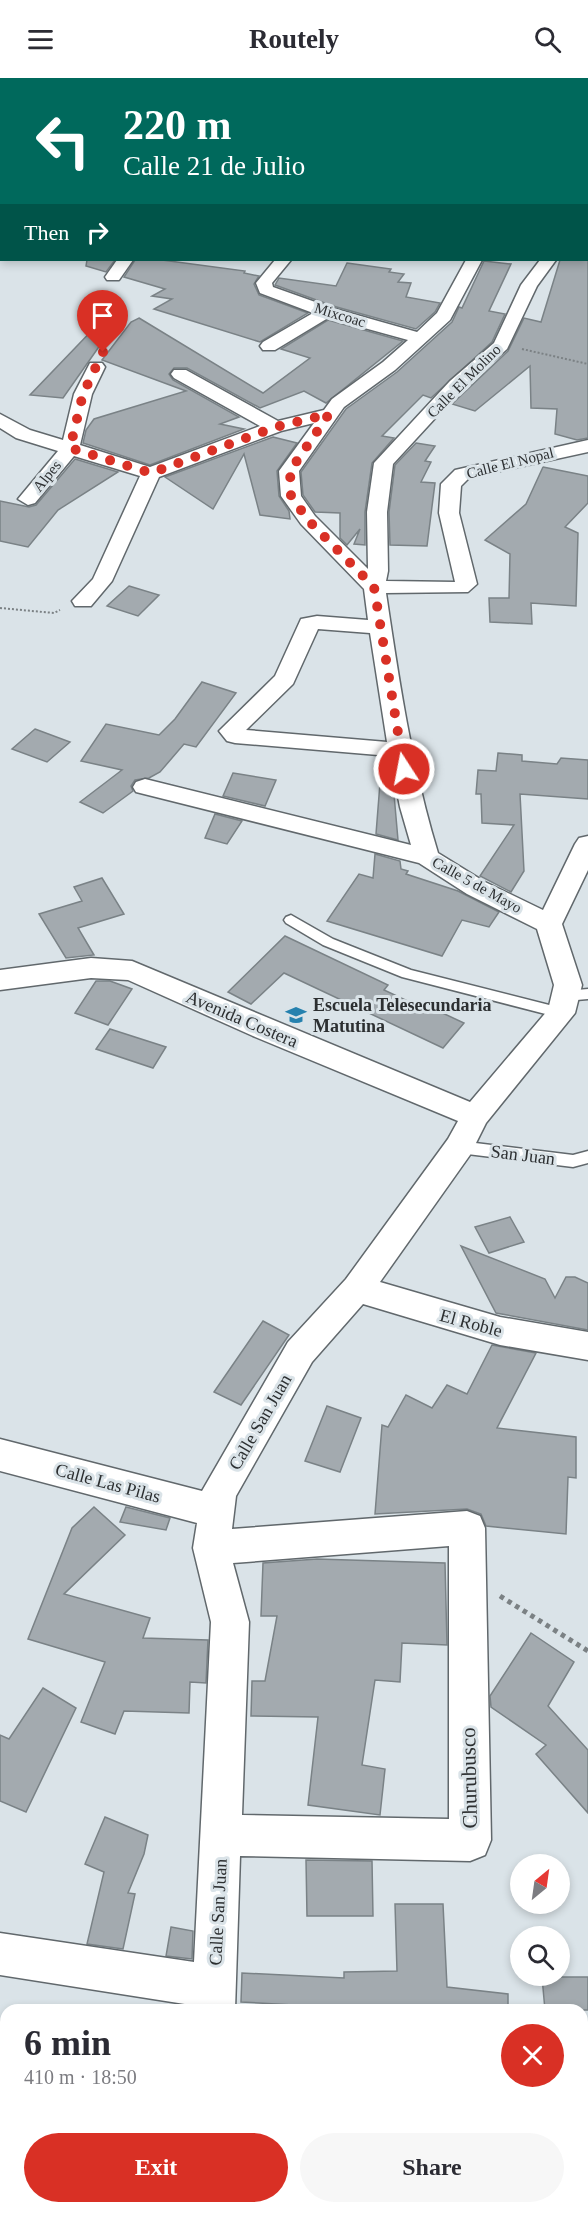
<!DOCTYPE html>
<html lang="en">
<head>
<meta charset="utf-8">
<style>
	:root { --surface:#fff; --page:#f7f7f7; --text:#2b2b33; --muted:#7c7c81; --accent:#d93025 }
	body { margin:0; font-family:"Times New Roman",serif; background:var(--page); color:var(--text); height:100vh; display:flex; flex-direction:column; font-size:22px; white-space:nowrap }
	* { box-sizing:border-box; margin:0 }
	p { font-size:20px; color:var(--muted) }
	.icon { flex:none; width:33px; height:33px; fill:none; stroke:currentColor; stroke-width:2; stroke-linecap:round; stroke-linejoin:round }
	.map { position:relative; flex:1; overflow:hidden }
	.drawer { position:absolute; left:0px; top:1926px; width:588px; height:210px; display:flex; flex-direction:column; background:var(--surface); border-radius:18px 18px 0 0; box-shadow:0 3px 9px #0003 }
	.drawer>* { flex:none }
	.banner { position:absolute; left:0px; top:0px; width:588px; height:183px; box-shadow:0 3px 9px #0003; background:#00695c; color:#fff; overflow:hidden }
	.needle { width:39px; rotate:29deg }
	.tools { position:absolute; left:510px; top:1776px; display:grid; gap:12px }
	.tools a { display:grid; place-items:center; width:60px; height:60px; border-radius:50%; background:var(--surface); box-shadow:0 3px 9px #0003; font-size:30px }
	.pin { position:absolute; display:grid; place-items:center; width:51px; height:51px; color:#fff; margin:-62px -26px; border-radius:50% 50% 50% 0; rotate:-45deg; box-shadow:0 0 6px #0007 }
	.pin .icon { rotate:45deg }
	.me { position:absolute; width:66px; margin:-33px; rotate:349deg; stroke-linejoin:round; filter:drop-shadow(0 0 4px #0008) }
	.turn { display:flex; align-items:center; gap:21px; height:126px; padding:0 24px; font-size:27px }
	.turn .icon { width:78px; height:78px; stroke-width:2.5 }
	.turn b { display:block; font-size:42px; line-height:51px }
	.then { display:flex; align-items:center; height:57px; padding:0 24px; background:#0003; gap:12px; font-size:22px }
	.round { display:grid; place-items:center; flex:none; width:63px; height:63px; border-radius:32px; background:var(--page) }
	.head { display:flex; align-items:center; justify-content:space-between; height:102px; padding:0 24px }
	h1 { font-size:36px; font-weight:800; line-height:45px }
	.button { display:flex; gap:12px; margin-top:auto; padding:12px 24px }
	.button a { flex:1; height:69px; border-radius:36px; background:var(--accent); color:#fff; font-size:24px; font-weight:800; line-height:69px; text-align:center }
	.button a+a { background:var(--page); color:var(--text) }
	header { display:flex; justify-content:space-between; align-items:center; height:78px; padding:0 24px; background:var(--surface); font-size:27px; font-weight:800 }
	.map>svg:first-child { display:block }
</style>
</head>
<body>
<header><svg class="icon" aria-label="menu" viewBox="0 0 24 24"><path d="M4 6h16M4 12h16M4 18h16"/></svg>Routely<svg class="icon" aria-label="search" viewBox="0 0 24 24"><circle cx="10" cy="10" r="6"/><path d="M15 15l6 6"/></svg></header>
<div class="map">
<svg width="588" height="2136" viewBox="0 0 588 2136">
	<rect width="100%" height="100%" fill="#dae3e8"/>
	<g fill="#a3aaaf" stroke="#7a8286" stroke-width="1.5">
		<path d="M87,182H115L106,194L86,188Z"/>
		<path d="M135,182H162L245,193L244,195L259,198L254,206L259,217L308,235L260,264L154,231L172,221L152,218L165,211L124,199Z"/>
		<path d="M560,182H588V360L577,362L555,356L557,331L531,330L530,288L475,333L452,326L508,273L524,240L541,244Z"/>
		<path d="M484,183L511,186L489,233L505,236L492,264L431,320L423,317L382,358L394,360L372,385L365,434V467L354,466L360,451L347,467L340,460V435L315,434L303,417L301,394L346,331L397,294L452,244L459,229L462,230Z"/>
		<path d="M347,185L391,191L389,194L404,196L398,204L411,205L406,219L440,225L435,234L416,251L333,228L275,207L279,200L336,208Z"/>
		<path d="M139,240L263,315L310,280L281,271L328,242L403,263L326,325L304,313L260,330L187,290H174L169,296L173,302L239,339L220,346L244,351L150,387L83,365L86,352L94,341L186,313L102,282L131,244Z"/>
		<path d="M100,244L110,253L63,320L30,317Z"/>
		<path d="M273,359L297,365L277,393L279,418L289,433L290,441L260,437L244,376L213,431L165,399Z"/>
		<path d="M416,365L435,368L425,383L431,384L421,404L435,405L427,468L390,467L389,434L395,387Z"/>
		<path d="M75,381L118,394L58,432L28,469L0,463V423L29,429L36,427Z"/>
		<path d="M543,389L588,398V425L565,449L578,455L576,528L531,525L532,546L490,544L489,520H509L510,476L485,462L526,426Z"/>
		<path d="M129,508L159,517L138,538L107,528Z"/>
		<path d="M202,604L236,615L196,669L184,666L160,694L149,700L135,702L131,708L133,713L103,735L80,724L122,692L81,683L106,646L159,657L175,641Z"/>
		<path d="M35,651L70,664L47,684L12,671Z"/>
		<path d="M498,675L522,677V683L557,686L561,680L588,682V721L520,716L524,793L511,814L480,798L514,747L482,745L481,716H476L478,692L496,693Z"/>
		<path d="M233,695L276,702L265,728L223,718Z"/>
		<path d="M380,705H393L398,762L376,756Z"/>
		<path d="M215,736L242,743L227,766L205,760Z"/>
		<path d="M375,776L400,783L401,791L408,793L406,796L458,813L499,834L489,849L462,842L442,878L327,843L359,796L373,800Z"/>
		<path d="M102,800L124,836L78,850L94,877L66,880L39,836L82,823L74,809Z"/>
		<path d="M285,858L388,907L384,912L433,935L436,932L464,945L443,970L284,895L251,926L228,914Z"/>
		<path d="M96,903H110L132,911L108,947L75,935Z"/>
		<path d="M110,951L166,969L153,990L96,971Z"/>
		<path d="M510,1139L524,1164L489,1175L475,1149Z"/>
		<path d="M461,1168L545,1201L555,1220L566,1199H575L588,1205V1252L496,1235Z"/>
		<path d="M263,1243L289,1257L241,1327L214,1314Z"/>
		<path d="M492,1267L536,1275L497,1350L576,1359V1400L568,1399L566,1456L486,1448L481,1436L467,1431L375,1436L382,1347L388,1349L406,1317L432,1330L447,1307L467,1316Z"/>
		<path d="M327,1328L361,1340L340,1394L305,1383Z"/>
		<path d="M94,1429L125,1457L64,1516L150,1540L143,1560L208,1562L206,1605L190,1604L189,1635L124,1633L115,1656L81,1644L105,1584L28,1561L72,1450Z"/>
		<path d="M126,1429L170,1440L166,1452L120,1444Z"/>
		<path d="M317,1481L445,1485L447,1567L402,1565L400,1604L375,1602L362,1687L385,1691L380,1737L308,1727L318,1639L251,1638L252,1603H265L277,1538H261L263,1485Z"/>
		<path d="M531,1555L574,1584L548,1628L588,1672V1735L536,1676L546,1667L491,1629L490,1618Z"/>
		<path d="M43,1610L76,1630L26,1734L0,1723V1657L9,1661Z"/>
		<path d="M105,1739L148,1757L144,1776L128,1815L135,1816L123,1871L87,1866L104,1794L85,1786Z"/>
		<path d="M306,1782L372,1783L373,1838H307Z"/>
		<path d="M395,1826H443L447,1909L508,1916V1932H345V1930L241,1924L242,1895L344,1900V1894L397,1893Z"/>
		<path d="M171,1849L193,1853L192,1881L166,1878Z"/>
		<path d="M542,1899H588V1932H545Z"/>
	</g>
	<g fill="none" stroke-linecap="round" stroke-linejoin="round">
		<g stroke="#61686c" stroke-width="3">
			<g id="lane">
				<path d="M291,837L333,861L411,892L561,930L568,935L561,940L402,899L323,867L286,845L284,842L286,839Z"/>
				<path d="M588,911V921L565,923L558,918L565,913Z"/>
				<path d="M459,1063L573,1077L588,1073V1085L573,1089L459,1075L454,1073L451,1069L454,1065Z"/>
			</g>
		</g>
		<g stroke="#61686c" stroke-width="3">
			<g id="street">
				<path d="M75,0H89L74,2Z"/>
				<path d="M273,0H285L272,2Z"/>
				<path d="M361,0H381L382,2H362Z"/>
				<rect x="473" y="0" width="12" height="2"/>
				<path d="M505,0H519L504,2Z"/>
				<path d="M556,0H578L579,2H557Z"/>
				<rect x="0" y="32" width="2" height="8"/>
				<path d="M586,59H588L586,68Z"/>
				<rect x="586" y="164" width="2" height="10"/>
				<path d="M117,182H133L119,202H107L105,199Z"/>
				<path d="M275,182H291L272,205L273,209L332,230L417,254L437,235L466,182H482L450,242L395,292L344,329L299,393L301,418L315,438L368,491L367,434L374,385L450,303L494,265L521,207L540,182H556L537,208L507,271L462,311L393,386L387,434L388,493L386,503L455,504L439,435L441,406L455,392L588,362V374L469,400L461,408L459,435L477,506L468,514L386,515C399,603 412,690 438,775L485,804L543,832L575,766L579,760L588,758V792L562,846L582,907L575,935L486,1045L470,1077L380,1204L500,1239L588,1254V1282L500,1267L363,1226L312,1284L236,1418L232,1451L467,1433L480,1438L485,1450L491,1762L485,1777L470,1783L240,1778L235,1932H191V1927L0,1897V1855L194,1884L211,1544L193,1470L197,1445L0,1393V1361L202,1413L288,1264L346,1201L448,1061L458,1043L253,958L128,902L91,900L0,912V892L91,880L132,883L470,1024L548,932L554,907L537,851L467,816L419,785L136,714L133,709L136,704L145,701L411,767L400,729L390,678L235,665L227,663L219,653L275,598L301,541L317,538L368,542L364,511L301,446L281,418L279,393L314,345L281,353L159,399L112,503L91,528H75L72,523L93,501L140,398L74,378L35,425L28,427L18,421L58,373L16,360L0,350V336L30,352L63,362L74,316L90,285H102L105,289L92,316L80,367L150,389L260,348L174,300L171,296L174,292H186L278,343L324,332L332,321L383,284L408,262L328,240L275,272H263L260,268L263,264L313,235L260,215L256,205ZM318,551L370,555L387,664L246,652L293,606ZM449,1468V1741L242,1737L249,1544L233,1485Z"/>
				<rect x="582" y="2029" width="6" height="46"/>
				<path d="M181,2130H227V2136H179Z"/>
			</g>
		</g>
		<g stroke="#c0c1c1" stroke-width="3">
			<g id="highway">
				<path d="M106,0H122L105,2Z"/>
				<path d="M0,50H2L0,60Z"/>
			</g>
		</g>
		<path stroke="#7b8184" stroke-width="1.5" stroke-dasharray="1.5 1.5" stroke-linecap="butt" d="M106,215L121,237L120,240"/>
		<g stroke="#7b8184" stroke-width="2" stroke-dasharray="2 2" stroke-linecap="butt">
			<path d="M522,271L588,286"/>
			<path d="M104,272L120,238"/>
			<path d="M0,530L54,535L60,532"/>
		</g>
		<path stroke="#7b8184" stroke-width="5" stroke-dasharray="4.5 4.5" stroke-linecap="butt" d="M500,1518L588,1573"/>
		<use href="#lane" fill="#fff" fill-rule="evenodd"/>
		<use href="#street" fill="#fff" fill-rule="evenodd"/>
		<use href="#highway" fill="#71c2f1" fill-rule="evenodd"/>
	</g>
	<g fill="none" stroke-linecap="round" stroke-linejoin="round">
		<path stroke="#d93025" stroke-width="10" stroke-dasharray="0 18" d="M103,274L83,316L70,370L151,395L276,349L329,336L290,393L291,418L308,442L374,509L404,691"/>
	</g>
	<defs>
		<g id="school-bare" transform="scale(1.62)"><path d="M0-5L7-2L0 1L-7-2ZM-4 1L0 2.5L4 1V4Q0 6-4 4Z" fill="#2581ae" stroke="#dae3e8" stroke-width="2.5" paint-order="stroke"/></g>
	</defs>
	<g fill-rule="evenodd">
		<use href="#school-bare" x="296" y="937"/>
	</g>
	<g text-anchor="middle" stroke-width="6" stroke-linejoin="round" paint-order="stroke">
		<g font-size="15" fill="#2c2f31" stroke="#dae3e8">
			<text transform="translate(340 237) rotate(17)" y="5">Mixcoac</text>
			<text transform="translate(464 303) rotate(-45)" y="5">Calle El Molino</text>
			<text transform="translate(510 385) rotate(-14)" y="5">Calle El Nopal</text>
			<text transform="translate(47 398) rotate(-51)" y="5">Alpes</text>
			<text transform="translate(477 807) rotate(29)" y="5">Calle 5 de Mayo</text>
		</g>
		<g font-size="18" font-weight="bold" fill="#2c2f31" stroke="#dae3e8" text-anchor="start">
			<text x="313" y="933">Escuela Telesecundaria<tspan x="313" dy="21">Matutina</tspan></text>
		</g>
		<g font-size="18" fill="#2c2f31" stroke="#dae3e8">
			<text transform="translate(242 941) rotate(23)" y="6">Avenida Costera</text>
			<text transform="translate(523 1077) rotate(7)" y="6">San Juan</text>
			<text transform="translate(471 1245) rotate(15)" y="6">El Roble</text>
			<text transform="translate(260 1344) rotate(-60)" y="6">Calle San Juan</text>
			<text transform="translate(108 1405) rotate(15)" y="6">Calle Las Pilas</text>
			<text transform="translate(218 1834) rotate(-87)" y="6">Calle San Juan</text>
		</g>
		<g font-size="21" fill="#2c2f31" stroke="#dae3e8">
			<text transform="translate(469 1700) rotate(-91)" y="7">Churubusco</text>
		</g>
	</g>
</svg>
<div class="tools">
<a><svg class="needle" viewBox="-14 -14 28 28"><path d="M0-13l5 13h-10z" fill="#e53935"/><path d="M0 13l5-13h-10z" fill="#7c7c81"/></svg></a>
<a><svg class="icon" aria-label="search" viewBox="0 0 24 24"><circle cx="10" cy="10" r="6"/><path d="M15 15l6 6"/></svg></a>
</div>
<div class="pin" style="left:103px;top:274px;background:#d93025"><svg class="icon" aria-label="arrive" viewBox="0 0 24 24"><path d="M6 21V4h12l-3 4 3 4H6"/></svg></div>
<svg class="me" style="left:404px;top:691px" viewBox="-20 -20 40 40"><circle r="17" fill="#d93025" stroke="#fff" stroke-width="3"/><path d="M0-11L8 9 0 5-8 9z" fill="#fff"/></svg>
<div class="banner">
<div class="turn"><svg class="icon" aria-label="left" viewBox="0 0 24 24"><path d="M17 20v-9H6M10 6l-5 5 5 5"/></svg><div><b>220 m</b>Calle 21 de Julio</div></div>
<div class="then">Then<svg class="icon" aria-label="right" viewBox="0 0 24 24"><path d="M7 20v-9h11M14 6l5 5-5 5"/></svg></div>
</div>
<section class="drawer">
<div class="head"><div><h1>6 min</h1><p>410 m · 18:50</p></div><a class="round" style="background:#d93025;color:#fff"><svg class="icon" aria-label="close" viewBox="0 0 24 24"><path d="M6 6l12 12M18 6L6 18"/></svg></a></div>
<div class="button"><a>Exit</a><a>Share</a></div>
</section>
</div>
</body>
</html>
